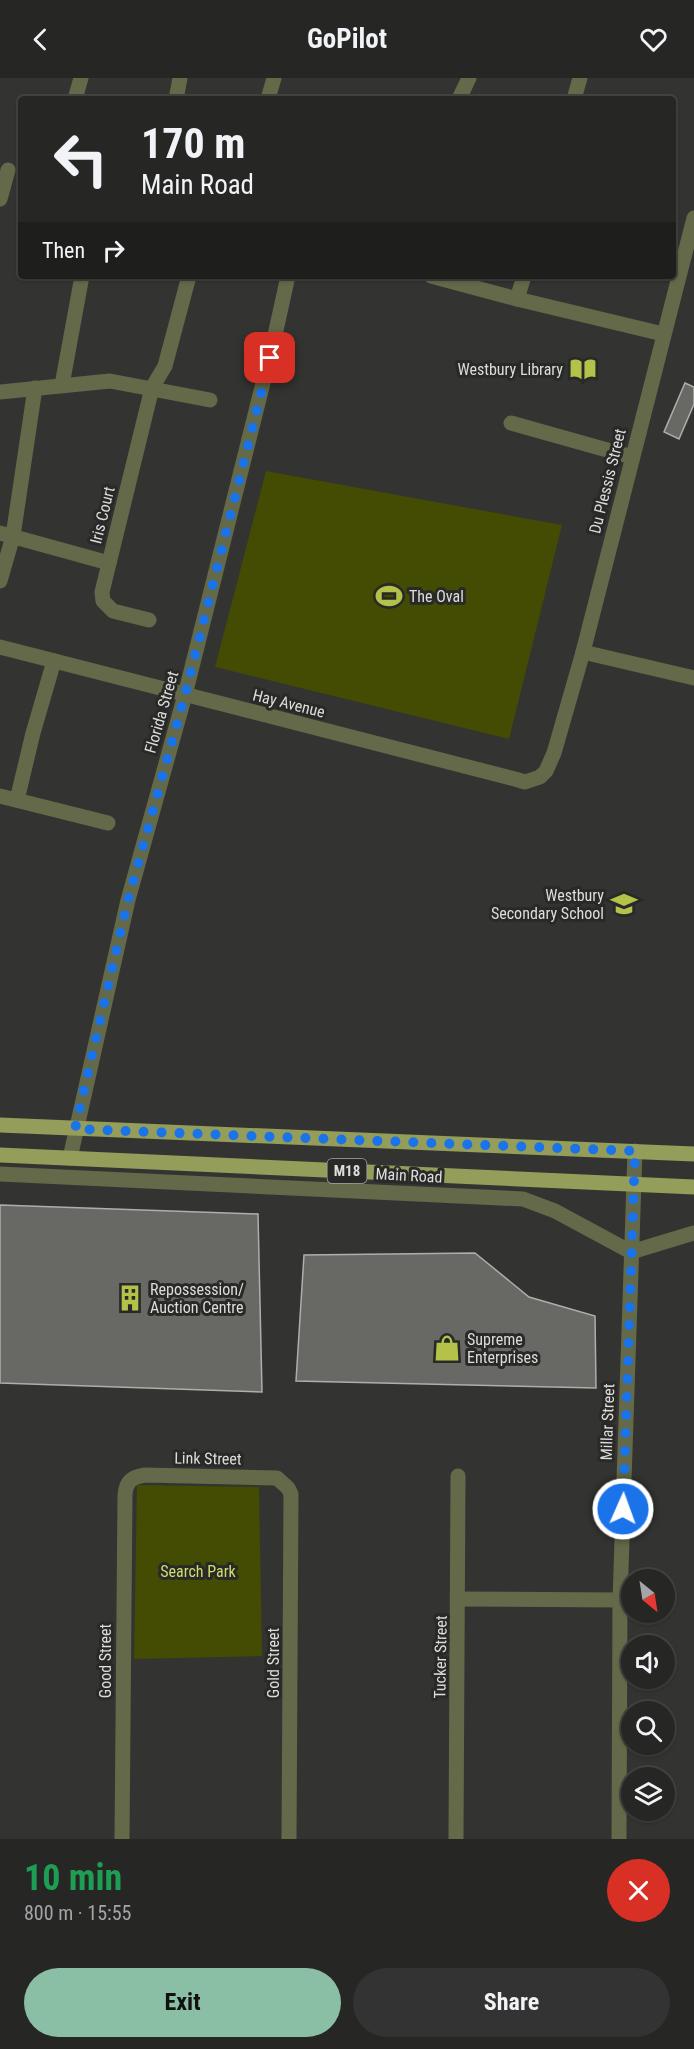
<!DOCTYPE html>
<html lang="en">
<head>
<meta charset="utf-8">
<style>
	:root { --surface:#262725; --page:#323332; --text:#f1f3f6; --muted:#a4a5a7; --line:#424442; --accent:#8abfa5 }
	body { margin:0; font-family:"Roboto Condensed",sans-serif; background:var(--page); color:var(--text); height:100vh; display:flex; flex-direction:column; font-size:22px; white-space:nowrap }
	* { box-sizing:border-box; margin:0 }
	p { font-size:20px; color:var(--muted) }
	.icon { flex:none; width:33px; height:33px; fill:none; stroke:currentColor; stroke-width:2; stroke-linecap:round; stroke-linejoin:round }
	.map { position:relative; height:1761px; overflow:hidden }
	.drawer { display:flex; flex-direction:column; background:var(--surface); flex:1 }
	.drawer>* { flex:none }
	.hud { position:absolute; left:18px; top:18px; width:658px; height:183px; border-radius:6px; box-shadow:0 2px 4px #0004,0 0 0 2px var(--line); background:#262725; color:var(--text); overflow:hidden }
	.needle { width:39px; rotate:150deg }
	.controls { position:absolute; left:621px; top:1491px; display:grid; gap:12px }
	.controls a { display:grid; place-items:center; width:54px; height:54px; border-radius:50%; background:var(--surface); box-shadow:0 2px 4px #0004,0 0 0 2px var(--line); font-size:30px }
	.pin { position:absolute; display:grid; place-items:center; width:51px; height:51px; color:#fff; margin:-26px; border-radius:12px; box-shadow:0 3px 9px #0006 }
	.me { position:absolute; width:66px; margin:-33px; rotate:2deg; stroke-linejoin:round; filter:drop-shadow(0 0 4px #0008) }
	.turn { display:flex; align-items:center; gap:21px; height:126px; padding:0 24px; font-size:27px }
	.turn .icon { width:78px; height:78px; stroke-width:2.5 }
	.turn b { display:block; font-size:42px; line-height:51px }
	.then { display:flex; align-items:center; height:57px; padding:0 24px; background:#0003; gap:12px; font-size:22px }
	.round { display:grid; place-items:center; flex:none; width:63px; height:63px; border-radius:32px; background:var(--page) }
	.summary { display:flex; align-items:center; justify-content:space-between; height:102px; padding:0 24px }
	h1 { font-size:36px; font-weight:700; line-height:45px; color:#1e9e55 }
	.primary-button { display:flex; gap:12px; margin-top:auto; padding:12px 24px }
	.primary-button a { flex:1; height:69px; border-radius:36px; background:var(--accent); color:#111; font-size:24px; font-weight:700; line-height:69px; text-align:center }
	.primary-button a+a { background:var(--page); color:var(--text) }
	header { display:flex; justify-content:space-between; align-items:center; height:78px; padding:0 24px; background:var(--surface); font-size:27px; font-weight:700 }
	.map>svg:first-child { display:block }
</style>
</head>
<body>
<header><svg class="icon" aria-label="back" viewBox="0 0 24 24"><path d="M15 5l-7 7 7 7"/></svg>GoPilot<svg class="icon" aria-label="heart" viewBox="0 0 24 24"><path d="M12 20l-8-8c-3-5 5-10 8-4 3-6 11-1 8 4z"/></svg></header>
<div class="map">
<svg width="694" height="1761" viewBox="0 0 694 1761">
	<rect width="100%" height="100%" fill="#333431"/>
	<g fill="#444b02">
		<path d="M266,393L562,447L509,661L215,589Z"/>
		<path d="M137,1407L259,1409L262,1578L134,1581Z"/>
	</g>
	<g fill="#686865" stroke="#aeafac" stroke-width="1.5">
		<path d="M685,305L694,309V326L679,361L664,354Z"/>
		<path d="M0,1127L258,1136L262,1314L0,1305Z"/>
		<path d="M475,1175L529,1219L595,1238L596,1310L296,1303L304,1177Z"/>
	</g>
	<g fill="none" stroke-linecap="round" stroke-linejoin="round">
		<g stroke="#646949" stroke-width="15">
			<path d="M75,21L81,0"/>
			<path d="M176,21L180,0"/>
			<path d="M268,21L274,0"/>
			<path d="M459,21L469,0"/>
			<path d="M574,21L580,0"/>
			<path d="M0,121L8,92"/>
			<path d="M431,198L517,221L663,256"/>
			<path d="M517,221L524,198"/>
			<path d="M62,307L82,198"/>
			<path d="M0,314L110,303L210,322"/>
			<path d="M511,345L632,379"/>
			<path d="M0,455L109,485"/>
			<path d="M0,503L13,458L35,310"/>
			<path d="M149,542L113,533L103,523L102,514L152,310L165,288L189,198"/>
			<path d="M0,569L515,701L525,704L540,699L546,693L554,675L583,574L694,140"/>
			<path d="M583,574L694,600"/>
			<path d="M0,718L108,745"/>
			<path d="M17,722L33,655L54,583"/>
			<path d="M70,1080L128,822L185,617L275,257L288,198"/>
			<path d="M0,1096L523,1121L555,1133L631,1174L694,1155"/>
			<path d="M459,1521L620,1522"/>
			<path d="M122,1761L125,1417C126,1403 132,1399 145,1397L277,1400L288,1410L291,1416L289,1761"/>
			<path d="M456,1761L458,1398"/>
			<path d="M619,1761L620,1522L635,1073"/>
		</g>
		<g stroke="#949d5a" stroke-width="15">
			<path d="M0,1047L694,1076"/>
			<path d="M0,1077L694,1109"/>
		</g>
	</g>
	<g fill="none" stroke-linecap="round" stroke-linejoin="round">
		<path stroke="#1a73e8" stroke-width="10" stroke-dasharray="0 18" d="M270,280L185,617L128,822L75,1051L635,1073L623,1431"/>
	</g>
	<defs>
		<g id="library-bare" transform="scale(2.07)"><path d="M-6-4Q-3-5.5-.7-3.5V5Q-3 3-6 4ZM6-4Q3-5.5 .7-3.5V5Q3 3 6 4Z" fill="#b4c24a" stroke="#292a27" stroke-width="2.5" paint-order="stroke"/></g>
		<g id="stadium-bare" transform="scale(2.07)"><path d="M0-5a6.5 5 0 1 0 0 10a6.5 5 0 1 0 0-10ZM-3.5-1.8h7v3.6h-7Z" fill="#b4c24a" stroke="#292a27" stroke-width="2.5" paint-order="stroke"/></g>
		<g id="school-bare" transform="scale(2.07)"><path d="M0-5L7-2L0 1L-7-2ZM-4 1L0 2.5L4 1V4Q0 6-4 4Z" fill="#b4c24a" stroke="#292a27" stroke-width="2.5" paint-order="stroke"/></g>
		<g id="building-bare" transform="scale(2.07)"><path d="M-4-6H4V6H1V3H-1V6H-4ZM-2.5-4.3h1.7v1.8h-1.7ZM.8-4.3h1.7v1.8H.8ZM-2.5-1h1.7V.8h-1.7ZM.8-1h1.7V.8H.8Z" fill="#b4c24a" stroke="#292a27" stroke-width="2.5" paint-order="stroke"/></g>
		<g id="shop-bare" transform="scale(2.07)"><path d="M-5-2.5h2.3a2.7 3.5 0 0 1 5.4 0H5L5.5 6h-11ZM-1.5-2.5h3a1.5 2.3 0 0 0-3 0Z" fill="#b4c24a" stroke="#292a27" stroke-width="2.5" paint-order="stroke"/></g>
	</defs>
	<g fill-rule="evenodd">
		<use href="#library-bare" x="583" y="291"/>
		<use href="#stadium-bare" x="389" y="518"/>
		<use href="#school-bare" x="624" y="826"/>
		<use href="#building-bare" x="130" y="1220"/>
		<use href="#shop-bare" x="447" y="1270"/>
	</g>
	<g text-anchor="middle" stroke-width="6" stroke-linejoin="round" paint-order="stroke">
		<rect fill="#292a27" stroke="#a7a7a6" stroke-width="1.5" x="327.5" y="1081" width="39" height="24" rx="4.5"/>
		<g font-size="15" font-weight="bold" fill="#dddddc">
			<text x="347" y="1098">M18</text>
		</g>
		<g font-size="16" fill="#dddddc" stroke="#292a27" text-anchor="start">
			<text x="563" y="297" text-anchor="end">Westbury Library</text>
			<text x="409" y="524">The Oval</text>
			<text x="604" y="823" text-anchor="end">Westbury<tspan x="604" dy="18">Secondary School</tspan></text>
			<text x="150" y="1217">Repossession/<tspan x="150" dy="18">Auction Centre</tspan></text>
			<text x="467" y="1267">Supreme<tspan x="467" dy="18">Enterprises</tspan></text>
		</g>
		<g font-size="16" fill="#dddddc" stroke="#292a27">
			<text transform="translate(607 403) rotate(-76)" y="6">Du Plessis Street</text>
			<text transform="translate(102 437) rotate(-76)" y="6">Iris Court</text>
			<text transform="translate(289 625) rotate(14)" y="6">Hay Avenue</text>
			<text transform="translate(161 634) rotate(-74)" y="6">Florida Street</text>
			<text transform="translate(409 1097) rotate(3)" y="6">Main Road</text>
			<text transform="translate(607 1344) rotate(-88)" y="6">Millar Street</text>
			<text transform="translate(208 1380) rotate(1)" y="6">Link Street</text>
			<text transform="translate(440 1579) rotate(-89)" y="6">Tucker Street</text>
			<text transform="translate(105 1583) rotate(-90)" y="6">Good Street</text>
			<text transform="translate(273 1585) rotate(-90)" y="6">Gold Street</text>
		</g>
		<g font-size="16" fill="#cfde6e" stroke="#292a27">
			<text x="198" y="1499">Search Park</text>
		</g>
	</g>
</svg>
<div class="controls">
<a><svg class="needle" viewBox="-14 -14 28 28"><path d="M0-13l5 13h-10z" fill="#e53935"/><path d="M0 13l5-13h-10z" fill="#a4a5a7"/></svg></a>
<a><svg class="icon" aria-label="sound" viewBox="0 0 24 24"><path d="M4 9h4l5-4v14l-5-4H4zM17 9q2 3 0 6"/></svg></a>
<a><svg class="icon" aria-label="search" viewBox="0 0 24 24"><circle cx="10" cy="10" r="6"/><path d="M15 15l6 6"/></svg></a>
<a><svg class="icon" aria-label="layers" viewBox="0 0 24 24"><path d="M12 4l9 5-9 5-9-5zM3 14l9 5 9-5"/></svg></a>
</div>
<div class="pin" style="left:270px;top:280px;background:#d93025"><svg class="icon" aria-label="arrive" viewBox="0 0 24 24"><path d="M6 21V4h12l-3 4 3 4H6"/></svg></div>
<svg class="me" style="left:623px;top:1431px" viewBox="-20 -20 40 40"><circle r="17" fill="#1a73e8" stroke="#fff" stroke-width="3"/><path d="M0-11L8 9 0 5-8 9z" fill="#fff"/></svg>
<div class="hud">
<div class="turn"><svg class="icon" aria-label="left" viewBox="0 0 24 24"><path d="M17 20v-9H6M10 6l-5 5 5 5"/></svg><div><b>170 m</b>Main Road</div></div>
<div class="then">Then<svg class="icon" aria-label="right" viewBox="0 0 24 24"><path d="M7 20v-9h11M14 6l5 5-5 5"/></svg></div>
</div>
</div>
<section class="drawer">
<div class="summary"><div><h1>10 min</h1><p>800 m · 15:55</p></div><a class="round" style="background:#d93025;color:#fff"><svg class="icon" aria-label="close" viewBox="0 0 24 24"><path d="M6 6l12 12M18 6L6 18"/></svg></a></div>
<div class="primary-button"><a>Exit</a><a>Share</a></div>
</section>
</body>
</html>
